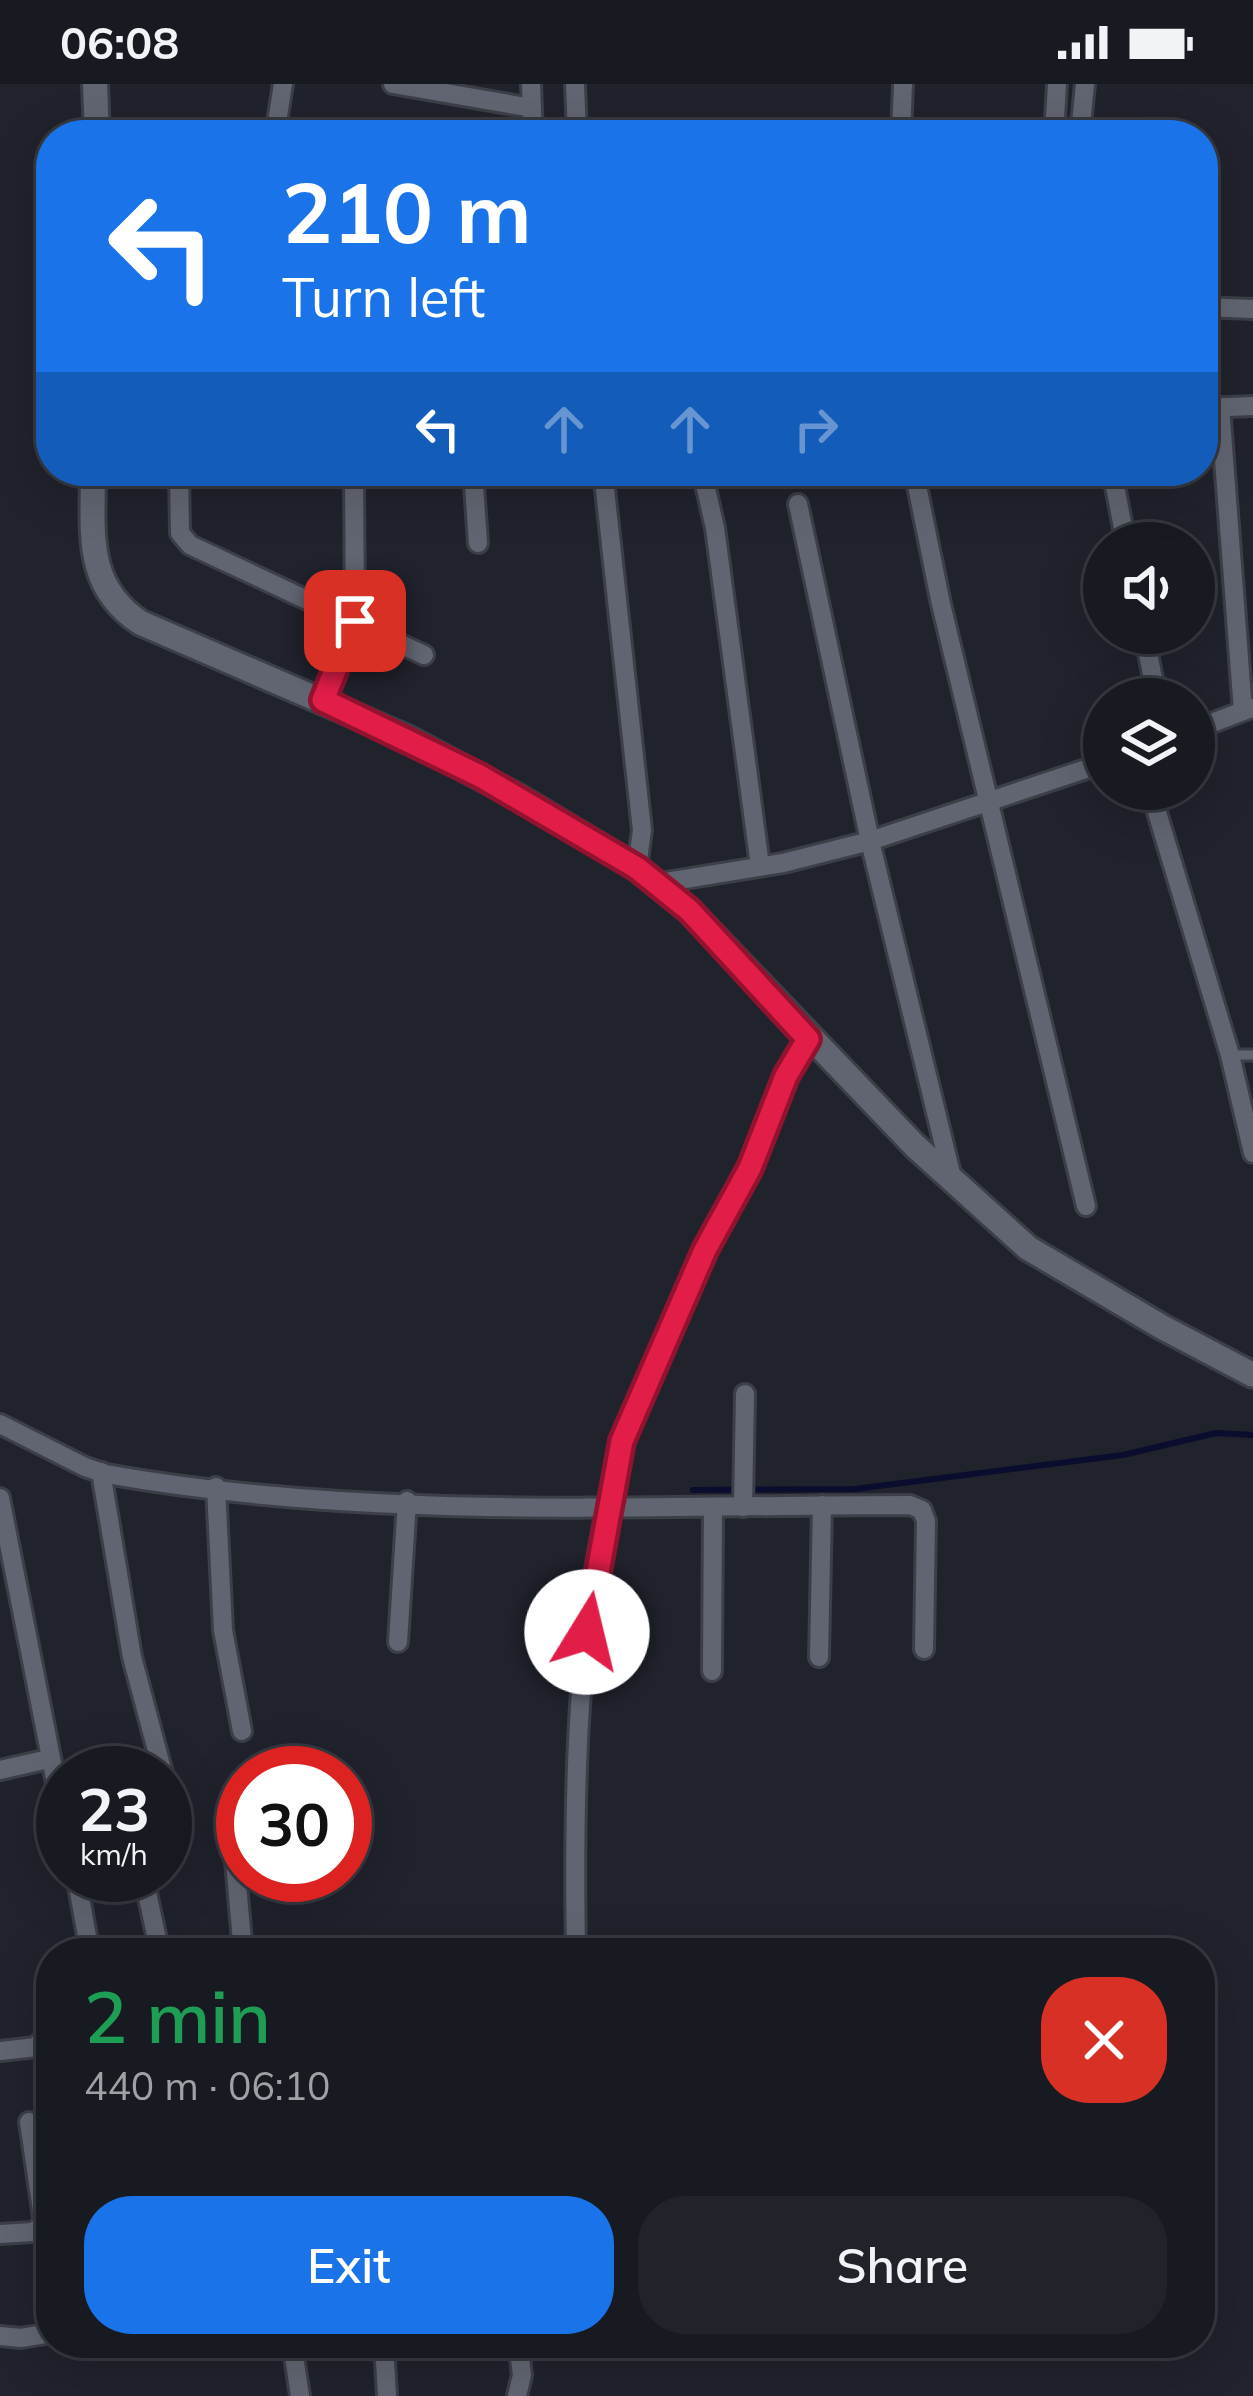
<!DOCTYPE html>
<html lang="en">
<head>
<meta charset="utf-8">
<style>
	:root { --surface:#181a21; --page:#21232a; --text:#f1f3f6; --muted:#9fa1a5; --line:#36383f; --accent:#1a73e8 }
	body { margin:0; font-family:Mulish,sans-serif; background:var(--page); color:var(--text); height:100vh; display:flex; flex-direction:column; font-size:45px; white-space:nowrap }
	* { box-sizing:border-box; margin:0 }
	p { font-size:39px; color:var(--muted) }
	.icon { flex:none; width:66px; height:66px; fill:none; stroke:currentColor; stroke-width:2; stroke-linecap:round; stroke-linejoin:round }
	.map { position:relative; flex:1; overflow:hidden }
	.details { position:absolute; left:36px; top:1854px; width:1179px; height:420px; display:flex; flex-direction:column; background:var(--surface); border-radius:48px; box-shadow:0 12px 48px #0002,0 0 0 3px var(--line) }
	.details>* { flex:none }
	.guide { position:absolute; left:36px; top:36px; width:1182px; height:366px; border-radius:48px; box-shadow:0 12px 48px #0002,0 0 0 3px var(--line); background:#1a73e8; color:#fff; overflow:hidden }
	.fabs { position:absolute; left:1083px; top:438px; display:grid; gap:24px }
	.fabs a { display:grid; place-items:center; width:132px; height:132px; border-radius:50%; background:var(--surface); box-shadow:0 12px 48px #0002,0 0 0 3px var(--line); font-size:60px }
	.speed { position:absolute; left:36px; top:1662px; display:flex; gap:24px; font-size:60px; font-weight:700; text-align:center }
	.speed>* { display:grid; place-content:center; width:156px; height:156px; border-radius:50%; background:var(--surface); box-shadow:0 12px 48px #0002,0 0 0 3px var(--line); line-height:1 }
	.speed small { font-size:30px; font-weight:400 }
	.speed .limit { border:18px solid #d22; background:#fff; color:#111 }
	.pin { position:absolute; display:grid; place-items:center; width:102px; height:102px; color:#fff; margin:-51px; border-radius:24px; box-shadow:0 6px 18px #0006 }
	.me { position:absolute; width:132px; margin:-66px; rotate:9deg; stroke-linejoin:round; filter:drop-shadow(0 0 9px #0008) }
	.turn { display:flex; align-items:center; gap:42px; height:252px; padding:0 48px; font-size:54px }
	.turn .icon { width:156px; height:156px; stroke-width:2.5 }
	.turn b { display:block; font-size:84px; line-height:102px }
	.lanes { display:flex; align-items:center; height:114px; padding:0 48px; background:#0003; justify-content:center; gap:60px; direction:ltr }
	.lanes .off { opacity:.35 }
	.round { display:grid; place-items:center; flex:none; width:126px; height:126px; border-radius:48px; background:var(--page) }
	.head { display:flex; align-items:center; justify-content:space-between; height:204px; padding:0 48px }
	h1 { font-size:72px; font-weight:600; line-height:90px; color:#1e9e55 }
	.cta { display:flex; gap:24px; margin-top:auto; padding:24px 48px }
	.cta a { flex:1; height:138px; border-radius:48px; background:var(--accent); color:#fff; font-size:48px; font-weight:600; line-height:138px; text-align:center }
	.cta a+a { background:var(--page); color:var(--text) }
	.status { display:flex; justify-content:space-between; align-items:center; height:84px; padding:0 60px; background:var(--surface); direction:ltr }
	.status svg { height:33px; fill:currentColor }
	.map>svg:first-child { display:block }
</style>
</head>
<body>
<div class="status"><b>06:08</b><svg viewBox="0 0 49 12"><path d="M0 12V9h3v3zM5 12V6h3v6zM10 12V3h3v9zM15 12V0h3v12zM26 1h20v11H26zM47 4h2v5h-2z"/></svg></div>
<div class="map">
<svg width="1253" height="2312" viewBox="0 0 1253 2312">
	<rect width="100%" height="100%" fill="#20222c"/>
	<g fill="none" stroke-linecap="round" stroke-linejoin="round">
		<path stroke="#0a0d2d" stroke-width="6" d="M693,1406L855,1405L1123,1371L1216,1349L1253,1351"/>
		<g stroke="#3c3e48" stroke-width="15">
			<path id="lane" d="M1230,971H1253"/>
		</g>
		<g stroke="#3c3e48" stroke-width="24">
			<g id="street">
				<path d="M393,0L532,24"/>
				<path d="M531,0L533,51"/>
				<path d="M575,0L577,51"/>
				<path d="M275,51L283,0"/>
				<path d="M901,51L903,0"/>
				<path d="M1054,51L1057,0"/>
				<path d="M1080,51L1085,0"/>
				<path d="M1203,223L1253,225"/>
				<path d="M1220,323L1243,627"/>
				<path d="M1203,324L1253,322"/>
				<path d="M179,387L180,449L190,461L424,571"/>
				<path d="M473,387L478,459"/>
				<path d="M603,387L642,746L637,784"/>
				<path d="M702,387L715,444L760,782"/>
				<path d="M914,387L941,520L1086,1122"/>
				<path d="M1112,387L1126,459"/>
				<path d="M798,420L870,757L953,1098"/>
				<path d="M1144,549L1157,615"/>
				<path d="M323,616L355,537L354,387"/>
				<path d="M1194,646L1251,624"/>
				<path d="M1150,705L1230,971L1253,1069"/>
				<path d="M660,799L783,779L870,757L1104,679"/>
				<path d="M0,1340L85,1383L106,1390C370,1437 643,1421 910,1421L922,1426L926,1437L924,1565"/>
				<path d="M101,1388L132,1573L163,1689"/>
				<path d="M216,1403L223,1546L242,1647"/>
				<path d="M0,1414L63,1735"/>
				<path d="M743,1423L745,1310"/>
				<path d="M398,1558L407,1417"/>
				<path d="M819,1573L822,1421"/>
				<path d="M712,1587L713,1424"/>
				<path d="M0,1686L49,1675"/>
				<path d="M232,1742L243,1869"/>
				<path d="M76,1791L90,1869"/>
				<path d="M79,1805L139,1793L144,1795L160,1869"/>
				<path d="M576,1869C573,1698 576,1527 622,1361C630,1329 646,1298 660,1268C687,1206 716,1147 748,1088C772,1044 781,997 808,955"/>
				<path d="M0,1967L36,1963L51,1946"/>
				<path d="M43,2143L51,2176"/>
				<path d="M0,2150L33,2148L44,2140L29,2038"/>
				<path d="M0,2252L21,2254L51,2249"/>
				<path d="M292,2259L300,2312"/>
				<path d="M384,2259L387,2312"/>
				<path d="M517,2312L522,2291L518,2259"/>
			</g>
		</g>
		<g stroke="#3c3e48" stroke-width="30">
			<g id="secondary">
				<path d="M95,0L97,51"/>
				<path d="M93,387C93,448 84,502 141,539L407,654L520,714L637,784L689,826L915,1062L1028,1164L1162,1243L1253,1291"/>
			</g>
		</g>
		<use href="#lane" stroke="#616571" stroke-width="9"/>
		<use href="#street" stroke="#616571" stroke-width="18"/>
		<use href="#secondary" stroke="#616571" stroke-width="24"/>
	</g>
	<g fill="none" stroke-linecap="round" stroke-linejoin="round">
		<g stroke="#92132f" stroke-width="30">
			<path id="route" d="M355,537L323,616L480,692L637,784L689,826L808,955L786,992L750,1084L705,1166L622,1357L587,1548"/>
		</g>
		<use href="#route" stroke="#e11d48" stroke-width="21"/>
	</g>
</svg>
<div class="fabs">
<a><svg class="icon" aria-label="sound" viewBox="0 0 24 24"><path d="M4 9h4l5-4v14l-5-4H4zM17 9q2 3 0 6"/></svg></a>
<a><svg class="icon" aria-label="layers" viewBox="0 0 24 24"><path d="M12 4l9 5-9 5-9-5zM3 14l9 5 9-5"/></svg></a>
</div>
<div class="speed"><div>23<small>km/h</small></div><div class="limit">30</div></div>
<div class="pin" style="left:355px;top:537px;background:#d93025"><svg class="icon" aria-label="arrive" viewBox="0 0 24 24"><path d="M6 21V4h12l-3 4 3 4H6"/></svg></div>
<svg class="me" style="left:587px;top:1548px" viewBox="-20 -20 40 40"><circle r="19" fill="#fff"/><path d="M0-13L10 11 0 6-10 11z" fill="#e11d48"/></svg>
<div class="guide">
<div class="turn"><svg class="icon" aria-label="left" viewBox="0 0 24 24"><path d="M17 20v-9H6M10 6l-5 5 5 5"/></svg><div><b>210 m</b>Turn left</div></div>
<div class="lanes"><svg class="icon" aria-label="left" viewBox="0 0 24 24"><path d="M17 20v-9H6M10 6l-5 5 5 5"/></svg><svg class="icon off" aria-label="ahead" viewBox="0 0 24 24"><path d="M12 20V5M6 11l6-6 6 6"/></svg><svg class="icon off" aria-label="ahead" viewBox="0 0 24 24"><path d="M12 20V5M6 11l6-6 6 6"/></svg><svg class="icon off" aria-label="right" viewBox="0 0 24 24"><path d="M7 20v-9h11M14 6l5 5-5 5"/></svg></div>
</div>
<section class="details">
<div class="head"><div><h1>2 min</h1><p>440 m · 06:10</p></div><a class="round" style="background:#d93025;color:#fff"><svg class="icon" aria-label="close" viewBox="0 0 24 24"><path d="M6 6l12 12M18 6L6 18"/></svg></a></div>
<div class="cta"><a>Exit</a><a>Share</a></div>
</section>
</div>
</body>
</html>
